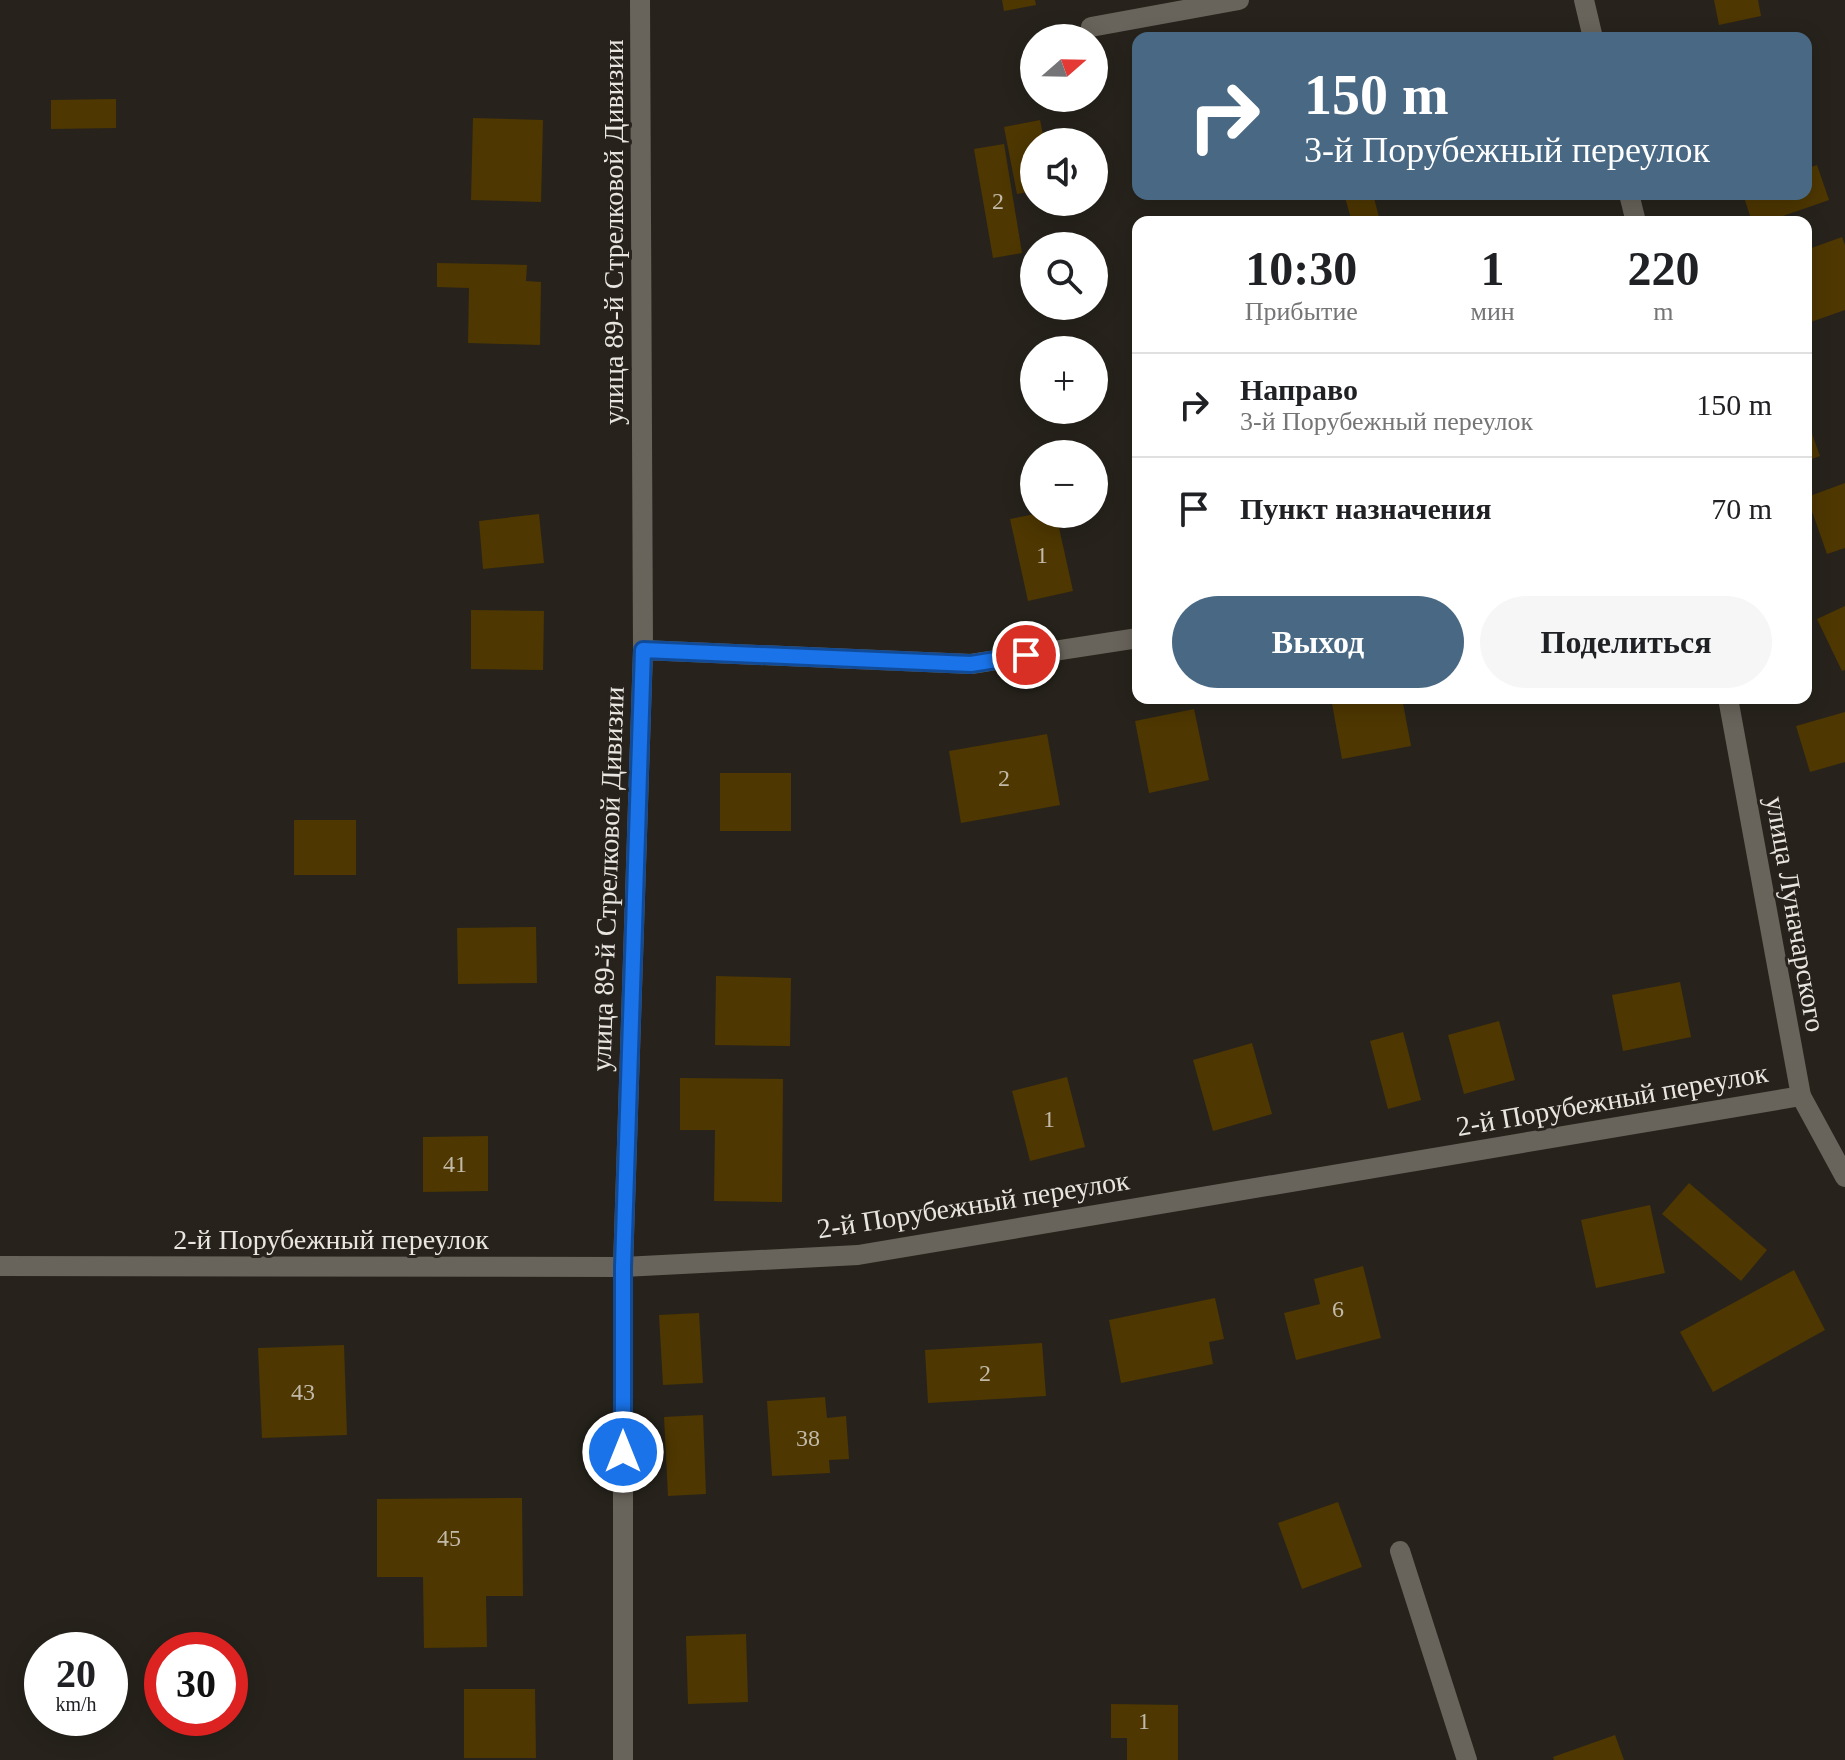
<!DOCTYPE html>
<html lang="ru">
<head>
<meta charset="utf-8">
<style>
	:root { --surface:#fff; --page:#f6f6f6; --text:#202124; --muted:#757577; --line:#e0e0e0; --accent:#486883 }
	body { margin:0; font-family:"Times New Roman",serif; background:var(--page); color:var(--text); height:100vh; display:flex; flex-direction:column; font-size:30px; white-space:nowrap }
	* { box-sizing:border-box; margin:0 }
	p { font-size:26px; color:var(--muted) }
	.icon { flex:none; width:44px; height:44px; fill:none; stroke:currentColor; stroke-width:2; stroke-linecap:round; stroke-linejoin:round }
	.map { position:relative; flex:1; overflow:hidden }
	.drawer { position:absolute; left:1132px; top:216px; width:680px; height:488px; display:flex; flex-direction:column; background:var(--surface); border-radius:16px; box-shadow:0 4px 20px #0003 }
	.drawer>* { flex:none }
	.hud { position:absolute; left:1132px; top:32px; width:680px; height:168px; border-radius:16px; box-shadow:0 4px 20px #0003; background:#486883; color:#fff; overflow:hidden }
	.needle { width:52px; rotate:70deg }
	.buttons { position:absolute; left:1020px; top:24px; display:grid; gap:16px }
	.buttons a { display:grid; place-items:center; width:88px; height:88px; border-radius:50%; background:var(--surface); box-shadow:0 4px 20px #0003; font-size:40px }
	.speed { position:absolute; left:24px; top:1632px; display:flex; gap:16px; font-size:40px; font-weight:700; text-align:center }
	.speed>* { display:grid; place-content:center; width:104px; height:104px; border-radius:50%; background:var(--surface); box-shadow:0 4px 20px #0003; line-height:1 }
	.speed small { font-size:20px; font-weight:400 }
	.speed .limit { border:12px solid #d22; background:#fff; color:#111 }
	.pin { position:absolute; display:grid; place-items:center; width:68px; height:68px; color:#fff; margin:-34px; border:4px solid #fff; border-radius:50%; box-shadow:0 2px 8px #0007 }
	.me { position:absolute; width:88px; margin:-44px; rotate:0deg; stroke-linejoin:round; filter:drop-shadow(0 0 6px #0008) }
	.turn { display:flex; align-items:center; gap:28px; height:168px; padding:0 40px; font-size:36px }
	.turn .icon { width:104px; height:104px; stroke-width:2.5 }
	.turn b { display:block; font-size:56px; line-height:68px }
	.eta { display:flex; justify-content:space-evenly; align-items:center; height:136px; text-align:center }
	.eta b { font-size:48px; font-weight:700; line-height:56px }
	.cta { display:flex; gap:16px; margin-top:auto; padding:16px 40px }
	.cta a { flex:1; height:92px; border-radius:48px; background:var(--accent); color:#fff; font-size:32px; font-weight:700; line-height:92px; text-align:center }
	.cta a+a { background:var(--page); color:var(--text) }
	ul { padding:0; list-style:none }
	li { display:flex; align-items:center; gap:24px; height:104px; padding:0 40px; border-top:2px solid var(--line) }
	li div { flex:1 }
	li b { display:block; font-size:30px }
	li em { font-style:normal }
	.map>svg:first-child { display:block }
</style>
</head>
<body>
<div class="map">
<svg width="1845" height="1760" viewBox="0 0 1845 1760">
	<rect width="100%" height="100%" fill="#27231c"/>
	<g fill="#4e3700">
		<path d="M1002,0H1035L1036,5L1004,11Z"/>
		<path d="M1714,0H1758L1761,16L1719,25Z"/>
		<path d="M116,99V128L51,129V100Z"/>
		<path d="M473,118L543,120L541,202L471,200Z"/>
		<path d="M1040,120L1044,140L1066,136L1067,142H1034V191L1017,194L1004,127Z"/>
		<path d="M1004,144L1022,253L993,258L974,149Z"/>
		<path d="M1817,165L1829,200L1766,222H1752L1743,194H1806V169Z"/>
		<path d="M1344,194H1373L1380,221L1352,222Z"/>
		<path d="M1842,237L1845,245V310L1808,323L1806,250Z"/>
		<path d="M437,263L527,265L526,281L541,282L540,345L468,343L469,288L437,287Z"/>
		<path d="M1806,417L1820,456L1806,461Z"/>
		<path d="M1845,483V548L1827,554L1807,497Z"/>
		<path d="M539,514L544,563L483,569L479,521Z"/>
		<path d="M1035,514H1056L1073,591L1028,601L1010,519Z"/>
		<path d="M1845,606V670L1842,671L1817,619Z"/>
		<path d="M471,610L544,611L543,670L471,669Z"/>
		<path d="M1331,698H1402L1411,746L1342,759Z"/>
		<path d="M1194,709L1209,780L1149,793L1135,721Z"/>
		<path d="M1845,712V762L1810,772L1796,726Z"/>
		<path d="M1047,734L1060,805L961,823L949,751Z"/>
		<rect x="720" y="773" width="71" height="58"/>
		<rect x="294" y="820" width="62" height="55"/>
		<path d="M536,927L537,983L458,984L457,928Z"/>
		<path d="M716,976L791,978L790,1046L715,1045Z"/>
		<path d="M1680,982L1691,1037L1623,1051L1612,995Z"/>
		<path d="M1499,1021L1515,1080L1464,1094L1448,1035Z"/>
		<path d="M1403,1032L1421,1100L1388,1109L1370,1041Z"/>
		<path d="M1252,1043L1272,1114L1213,1131L1193,1060Z"/>
		<path d="M1067,1077L1085,1147L1030,1161L1012,1091Z"/>
		<path d="M680,1078L783,1079L782,1202L714,1201L715,1130H680Z"/>
		<path d="M488,1136V1191L423,1192V1137Z"/>
		<path d="M1689,1183L1767,1250L1741,1281L1662,1214Z"/>
		<path d="M1650,1205L1665,1273L1596,1288L1581,1220Z"/>
		<path d="M1363,1266L1381,1338L1296,1360L1284,1313L1320,1304L1314,1279Z"/>
		<path d="M1794,1270L1825,1330L1713,1392L1680,1332Z"/>
		<path d="M1215,1298L1224,1339L1209,1342L1213,1364L1121,1383L1109,1320Z"/>
		<path d="M699,1313L703,1383L663,1385L659,1315Z"/>
		<path d="M1042,1343L1046,1396L928,1403L925,1350Z"/>
		<path d="M344,1345L347,1435L262,1438L258,1348Z"/>
		<path d="M825,1397L827,1418L846,1416L849,1459L829,1460L830,1473L772,1476L767,1401Z"/>
		<path d="M703,1415L706,1494L668,1496L664,1417Z"/>
		<path d="M522,1498L523,1596H486L487,1647L424,1648L423,1577H377V1499Z"/>
		<path d="M1338,1502L1362,1567L1302,1589L1278,1523Z"/>
		<path d="M746,1634L748,1702L688,1704L686,1636Z"/>
		<path d="M464,1689H535L536,1758H464Z"/>
		<path d="M1111,1704L1178,1705V1760H1127V1738H1111Z"/>
		<path d="M1615,1735L1624,1760H1554L1553,1757Z"/>
	</g>
	<g fill="none" stroke-linecap="round" stroke-linejoin="round">
		<g stroke="#69645b" stroke-width="20">
			<path d="M1584,0L1593,38"/>
			<path d="M1091,27L1239,0"/>
			<path d="M1629,194L1636,222"/>
			<path d="M643,650L971,664L1138,638"/>
			<path d="M1728,698L1801,1096L1845,1177"/>
			<path d="M0,1266L623,1267L858,1255L1801,1096"/>
			<path d="M1400,1551L1467,1760"/>
			<path d="M623,1760V1267L643,650L640,0"/>
		</g>
	</g>
	<g fill="none" stroke-linecap="round" stroke-linejoin="round">
		<g stroke="#114b97" stroke-width="20">
			<path id="route" d="M623,1452V1267L643,650L971,664L1026,655"/>
		</g>
		<use href="#route" stroke="#1a73e8" stroke-width="14"/>
	</g>
	<g text-anchor="middle" stroke-width="6" stroke-linejoin="round" paint-order="stroke">
		<g font-size="24" fill="#c2baa9">
			<text x="998" y="209">2</text>
			<text x="1042" y="563">1</text>
			<text x="1004" y="786">2</text>
			<text x="1049" y="1127">1</text>
			<text x="455" y="1172">41</text>
			<text x="1338" y="1317">6</text>
			<text x="985" y="1381">2</text>
			<text x="303" y="1400">43</text>
			<text x="808" y="1446">38</text>
			<text x="449" y="1546">45</text>
			<text x="1144" y="1729">1</text>
		</g>
		<g font-size="28" fill="#e9e6e1" stroke="#27231c">
			<text transform="translate(613 232) rotate(-90)" y="10">улица 89-й Стрелковой Дивизии</text>
			<text transform="translate(607 879) rotate(-88)" y="10">улица 89-й Стрелковой Дивизии</text>
			<text transform="translate(1796 914) rotate(80)" y="10">улица Луначарского</text>
			<text transform="translate(1612 1099) rotate(-10)" y="10">2-й Порубежный переулок</text>
			<text transform="translate(973 1204) rotate(-9)" y="10">2-й Порубежный переулок</text>
			<text x="331" y="1249">2-й Порубежный переулок</text>
		</g>
	</g>
</svg>
<div class="buttons">
<a><svg class="needle" viewBox="-14 -14 28 28"><path d="M0-13l5 13h-10z" fill="#e53935"/><path d="M0 13l5-13h-10z" fill="#757577"/></svg></a>
<a><svg class="icon" aria-label="sound" viewBox="0 0 24 24"><path d="M4 9h4l5-4v14l-5-4H4zM17 9q2 3 0 6"/></svg></a>
<a><svg class="icon" aria-label="search" viewBox="0 0 24 24"><circle cx="10" cy="10" r="6"/><path d="M15 15l6 6"/></svg></a>
<a>+</a>
<a>−</a>
</div>
<div class="speed"><div>20<small>km/h</small></div><div class="limit">30</div></div>
<div class="pin" style="left:1026px;top:655px;background:#d93025"><svg class="icon" aria-label="arrive" viewBox="0 0 24 24"><path d="M6 21V4h12l-3 4 3 4H6"/></svg></div>
<svg class="me" style="left:623px;top:1452px" viewBox="-20 -20 40 40"><circle r="17" fill="#1a73e8" stroke="#fff" stroke-width="3"/><path d="M0-11L8 9 0 5-8 9z" fill="#fff"/></svg>
<div class="hud">
<div class="turn"><svg class="icon" aria-label="right" viewBox="0 0 24 24"><path d="M7 20v-9h11M14 6l5 5-5 5"/></svg><div><b>150 m</b>3-й Порубежный переулок</div></div>
</div>
<section class="drawer">
<div class="eta">
<div><b>10:30</b><p>Прибытие</p></div>
<div><b>1</b><p>мин</p></div>
<div><b>220</b><p>m</p></div>
</div>
<ul>
<li><svg class="icon" aria-label="right" viewBox="0 0 24 24"><path d="M7 20v-9h11M14 6l5 5-5 5"/></svg><div><b>Направо</b><p>3-й Порубежный переулок</p></div><em>150 m</em></li>
<li><svg class="icon" aria-label="arrive" viewBox="0 0 24 24"><path d="M6 21V4h12l-3 4 3 4H6"/></svg><div><b>Пункт назначения</b></div><em>70 m</em></li>
</ul>
<div class="cta"><a>Выход</a><a>Поделиться</a></div>
</section>
</div>
</body>
</html>
